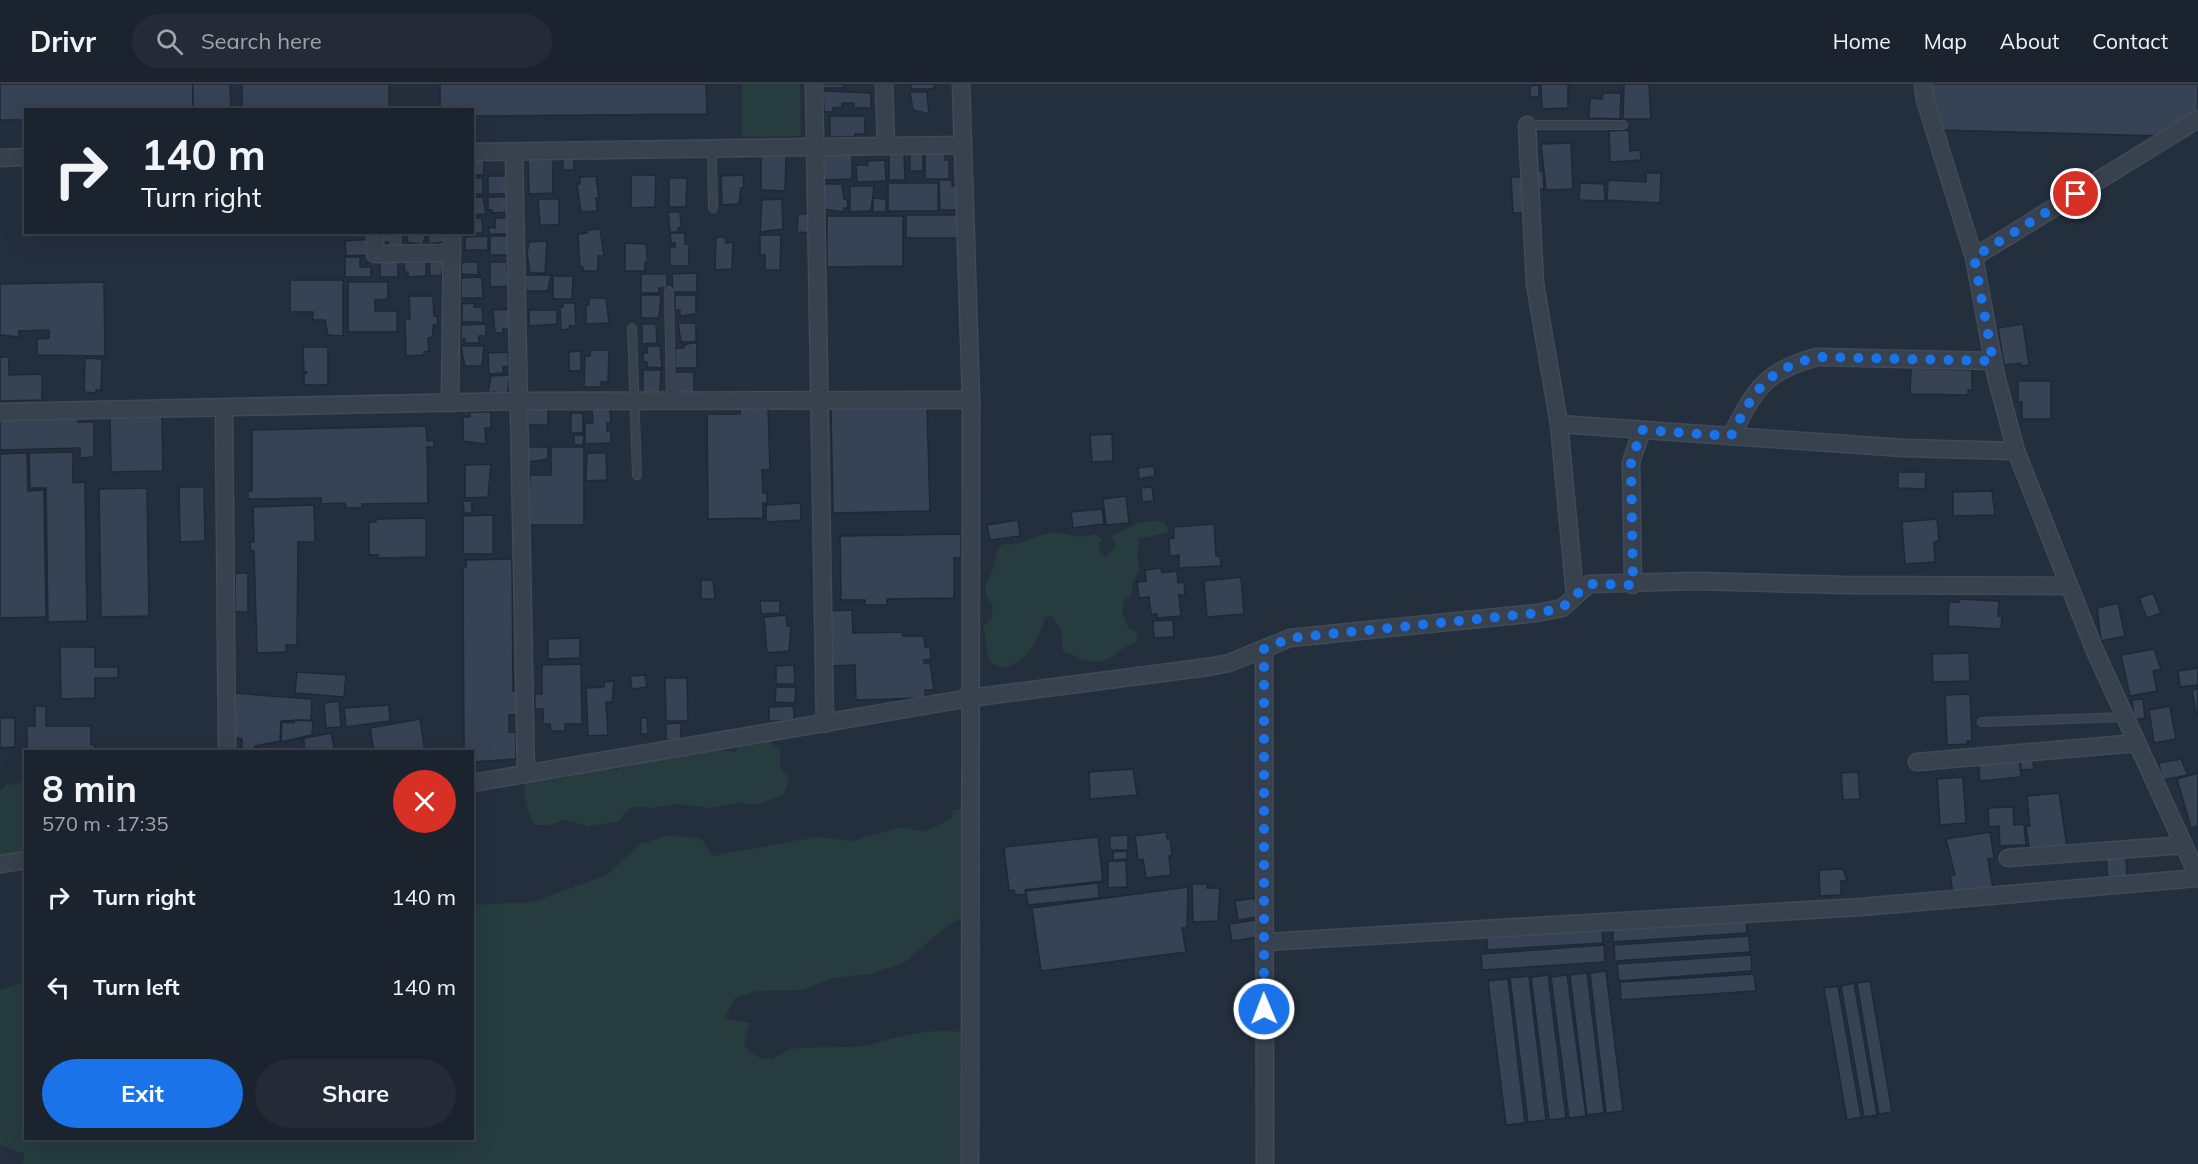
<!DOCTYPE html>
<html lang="en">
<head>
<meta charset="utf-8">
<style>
	:root { --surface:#1b232e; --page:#242b36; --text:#f1f3f6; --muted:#a0a4aa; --line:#39404a; --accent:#1a73e8 }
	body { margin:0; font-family:Mulish,sans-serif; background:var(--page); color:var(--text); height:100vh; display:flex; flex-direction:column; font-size:22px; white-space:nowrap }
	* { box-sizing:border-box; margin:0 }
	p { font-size:20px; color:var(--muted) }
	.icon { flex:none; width:33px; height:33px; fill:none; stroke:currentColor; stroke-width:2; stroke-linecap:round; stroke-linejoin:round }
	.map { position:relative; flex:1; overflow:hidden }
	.drawer { position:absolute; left:24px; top:666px; width:450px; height:390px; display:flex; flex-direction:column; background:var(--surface); border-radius:0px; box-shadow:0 6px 24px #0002,0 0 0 2px var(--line) }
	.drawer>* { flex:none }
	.hud { position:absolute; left:24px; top:24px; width:450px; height:126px; border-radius:0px; box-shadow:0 6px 24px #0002,0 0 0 2px var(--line); background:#1b232e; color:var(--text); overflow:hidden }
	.pin { position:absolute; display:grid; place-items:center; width:51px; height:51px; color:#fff; margin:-26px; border:3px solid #fff; border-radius:50%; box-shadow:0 2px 6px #0007 }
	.me { position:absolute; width:66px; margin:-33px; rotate:359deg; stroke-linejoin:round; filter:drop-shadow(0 0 4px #0008) }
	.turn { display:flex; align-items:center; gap:21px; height:126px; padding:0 18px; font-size:27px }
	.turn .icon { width:78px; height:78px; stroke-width:2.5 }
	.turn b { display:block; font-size:42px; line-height:51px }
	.round { display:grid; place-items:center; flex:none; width:63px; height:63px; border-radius:32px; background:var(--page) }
	.summary { display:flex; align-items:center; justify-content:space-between; height:102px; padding:0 18px }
	h1 { font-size:36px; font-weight:700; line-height:45px }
	.action { display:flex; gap:12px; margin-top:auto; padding:12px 18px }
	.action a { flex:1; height:69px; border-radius:36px; background:var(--accent); color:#fff; font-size:24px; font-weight:700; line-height:69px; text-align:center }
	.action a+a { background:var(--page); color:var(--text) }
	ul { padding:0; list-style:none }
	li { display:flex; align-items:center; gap:18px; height:90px; padding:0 18px }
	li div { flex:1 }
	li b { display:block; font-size:22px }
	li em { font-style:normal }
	header { display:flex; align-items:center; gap:36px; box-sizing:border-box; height:84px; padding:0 30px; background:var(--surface); border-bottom:2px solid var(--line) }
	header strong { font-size:28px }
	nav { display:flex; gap:33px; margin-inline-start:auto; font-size:21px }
	.search { width:420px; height:54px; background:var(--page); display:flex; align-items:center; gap:15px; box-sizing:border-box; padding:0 21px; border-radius:33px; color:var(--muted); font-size:22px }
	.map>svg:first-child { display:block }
</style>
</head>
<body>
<header>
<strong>Drivr</strong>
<div class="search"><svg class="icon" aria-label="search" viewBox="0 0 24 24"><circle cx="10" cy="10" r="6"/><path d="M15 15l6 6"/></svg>Search here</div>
<nav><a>Home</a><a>Map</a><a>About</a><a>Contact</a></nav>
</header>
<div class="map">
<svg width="2198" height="1080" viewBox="0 0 2198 1080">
	<rect width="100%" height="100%" fill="#242f3e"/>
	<g fill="#263c3f">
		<path d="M742,0H800L801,52L742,53Z"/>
		<path d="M1152,437L1164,438L1169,448L1139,455L1137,471L1139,481L1138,489L1132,498V511L1124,516L1122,528L1129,545L1137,548L1136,559C1126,561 1123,564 1116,570C1097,585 1082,575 1063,567L1061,547L1052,532L1045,534C1037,558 1029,576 1004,584L991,580C985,567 987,556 983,542L991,536L993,521C977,504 990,498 994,481C997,471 995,468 1003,460C1021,463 1035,450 1053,449C1071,448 1073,457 1095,450L1102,455L1098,464L1105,473L1116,462L1112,452L1138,439Z"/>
		<path d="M766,654L780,666V683L789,694L784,711L754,721L740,718L711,724L676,720L651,724L637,722L627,726L618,738L587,742L564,736L549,741H534C529,729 521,709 526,696C536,695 558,696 565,693C583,687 596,677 615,686C636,679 652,669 676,674C694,663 715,664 736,668L740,660Z"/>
		<path d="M25,696V781L0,787V707L7,700L14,701Z"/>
		<path d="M965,724L964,833L948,841L905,878L872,890L832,894L803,906L756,907L735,914L724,935L750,939L744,962C751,968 757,975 767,975C778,975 783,966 792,965C817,962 840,964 865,962C873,961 880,957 887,956C911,950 937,944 961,948L965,958L962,1080H23L25,1070L0,1061V906L25,898L26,1054H472L473,821L532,818L607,791L640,760L668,752L701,754L712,772L816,753L852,757L902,743L924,748L951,735L953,726Z"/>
	</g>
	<g fill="#364354" stroke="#1f2835" stroke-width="1.5">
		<path d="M0,0H193V26H26V36H0Z"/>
		<path d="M193,0H230L231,26H193Z"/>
		<rect x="242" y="0" width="147" height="26"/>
		<path d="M440,0H706L707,30L472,32V26H440Z"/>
		<rect x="822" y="0" width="21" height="4"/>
		<rect x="911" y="0" width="23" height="5"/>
		<path d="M1541,0H1573L1568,2V24L1542,25Z"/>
		<path d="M1624,0H1649L1651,35H1623Z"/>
		<path d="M1926,0H2198V28L2159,52L1939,46Z"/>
		<path d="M1539,1V13H1530V2Z"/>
		<path d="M823,7L871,9V24H854V19H842V23L833,24V28H824Z"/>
		<path d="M910,8H927L929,30L913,26Z"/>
		<path d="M1603,9H1621L1620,35L1589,34L1590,14L1602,15Z"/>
		<path d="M830,32H865V50H855V53H830Z"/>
		<path d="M1629,46L1630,67L1640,66L1641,76L1610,78L1609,47Z"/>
		<path d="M1571,59L1573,105L1546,106L1541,60Z"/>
		<path d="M945,66V76H949V95H925V67Z"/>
		<path d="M889,67L904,69L905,96H889Z"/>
		<path d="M835,68H852V95L823,96V71H835Z"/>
		<rect x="910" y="69" width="13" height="18"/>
		<path d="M761,71L786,72L785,107L761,106Z"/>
		<rect x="563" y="73" width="11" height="13"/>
		<rect x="472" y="74" width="12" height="17"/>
		<path d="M528,75H553V109L529,110Z"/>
		<path d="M885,76L886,97L857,98L856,81H868L867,77Z"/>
		<path d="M1534,87H1543L1544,105L1535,106Z"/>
		<path d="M1646,89H1661L1660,119L1607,116L1608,96L1646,98Z"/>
		<path d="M631,91H656L655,123L631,124Z"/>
		<path d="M743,91L744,104H741L739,120L722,121L721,92Z"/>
		<rect x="488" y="92" width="22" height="18"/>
		<path d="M596,92L599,114H596L597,127L581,128L577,100H580V93Z"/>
		<path d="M1511,93H1523L1524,129H1513Z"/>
		<rect x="472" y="94" width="11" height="16"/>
		<path d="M669,94H687L686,123H669Z"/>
		<path d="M939,96H952V102H959L958,126H940Z"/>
		<rect x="888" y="99" width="50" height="28"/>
		<path d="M1580,99L1604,100L1605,117L1579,116Z"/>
		<path d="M823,100H842L844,115H847L848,124H844V128L823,125Z"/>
		<path d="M850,102H874L871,127L850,128Z"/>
		<path d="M472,113H483L486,130L472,131Z"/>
		<path d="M488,113H511V128L492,129V126H488Z"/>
		<path d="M873,114L886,115V128H873Z"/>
		<path d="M538,115H559V141H540Z"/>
		<path d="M782,115L783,145L760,148L762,116Z"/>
		<path d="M668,128H680L681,143L678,144V148H670Z"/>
		<path d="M798,130H811V149L797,148Z"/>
		<rect x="906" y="131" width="54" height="23"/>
		<path d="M827,132H903V182L827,183Z"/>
		<path d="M472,134H482L483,149H464L472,148Z"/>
		<path d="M495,134H509V150H489V143L495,144Z"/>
		<path d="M600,145L604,172H598V187H583V183H580L578,150L587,149V146Z"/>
		<path d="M383,148H405L403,150V162H388V158L383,159Z"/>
		<path d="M407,148H426L423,161L407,158Z"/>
		<path d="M428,148H447V151L443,152L444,158L429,160Z"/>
		<path d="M670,149H685V160H689V182H670V163H675V159H671Z"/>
		<path d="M760,151H781L780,186H765V171H760Z"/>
		<path d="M488,152V166H465V153Z"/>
		<rect x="490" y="152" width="22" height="19"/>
		<path d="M716,153H725L726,159L733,158L732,185L715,186Z"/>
		<path d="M372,155L368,171L346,172L345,157Z"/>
		<path d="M547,157L545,189H530L527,169L529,158Z"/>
		<path d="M625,159L646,160L648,178H645V187H625Z"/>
		<path d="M345,173H360V183H371V193H345Z"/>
		<rect x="380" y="173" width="18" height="20"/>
		<path d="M450,175V186L442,187V191L430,192L429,176Z"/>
		<path d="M404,177H426V192L408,193V188H405Z"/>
		<path d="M462,178H478V191L461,190Z"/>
		<path d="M490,178H507V188H514V202L490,203Z"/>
		<path d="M697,189V208H673L672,190Z"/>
		<path d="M641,190H667V204H659V209H641Z"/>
		<path d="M525,191H551L548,207H526Z"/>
		<path d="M553,192H573L572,215H553Z"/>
		<path d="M482,193L483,214H461V194Z"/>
		<path d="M290,196H343V252L328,251L325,236H313V228H290Z"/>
		<path d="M104,198L105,272L37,271V255L49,254V246L19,247V253L0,251V200Z"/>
		<path d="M348,198H388V215L375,216V227H397V248H348Z"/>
		<path d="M641,211H661L659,234H641Z"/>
		<path d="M675,211H696V230L680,232V226H675Z"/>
		<path d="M409,212H433L434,232H437L438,240L433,241V253L428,254L429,267L424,268V271L406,272L405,235H410Z"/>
		<path d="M589,214H606L609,239L586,240V221H589Z"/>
		<path d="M474,219V223H482L483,238H462V220Z"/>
		<path d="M563,219H575L576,242H569L570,245L561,246L560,223H563Z"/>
		<path d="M514,225V245H503V249H495L493,226Z"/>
		<path d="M529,226H557V240L529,242Z"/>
		<path d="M678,239H696V258H681Z"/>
		<path d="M486,240V252H479V259H464L465,255H461V241Z"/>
		<path d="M642,240H656L657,259L642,260Z"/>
		<path d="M2023,240L2029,281L2022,282L2021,279L2004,281L1998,244Z"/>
		<path d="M692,259H697V284H675V264H684V261Z"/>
		<path d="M461,262H484L482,282H465Z"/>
		<path d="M647,262H660L662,284L647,283V278H643V269H647Z"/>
		<path d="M303,263H328V301H304V291L307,288H304Z"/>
		<path d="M591,266H609L608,298H601V303H584L585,272H590Z"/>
		<path d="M581,267V287H569V268Z"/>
		<path d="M508,268L509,282L503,283V289L489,290L488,269Z"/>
		<path d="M0,273H9V291L42,290V316L0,317Z"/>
		<path d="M85,274L102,275L101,306H96V309L84,308Z"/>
		<path d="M1911,284L1972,286V306H1968V311L1910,310Z"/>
		<path d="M643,286H661L660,311H643Z"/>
		<rect x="675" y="288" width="19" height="22"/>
		<path d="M510,291L507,313H496V308L488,309L491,292Z"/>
		<path d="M2018,297H2051V335H2022V318H2018Z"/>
		<path d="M768,322L770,386H762L763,409H767V419H763V434L708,435L707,330H740V323Z"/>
		<path d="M927,322L930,427L833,429L831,324Z"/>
		<path d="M610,324L611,339H607V347H611V359L585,360V339H593L592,325Z"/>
		<rect x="528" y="325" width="20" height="16"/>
		<path d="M470,328H491V344H485L486,360L463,357V333H470Z"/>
		<rect x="571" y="329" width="12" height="20"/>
		<path d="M162,333L163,387L111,388L110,334Z"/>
		<path d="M78,334V338H94V373L80,374V364L0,366V335Z"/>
		<path d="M426,342L427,357L434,356V363H427L428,419L362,420V424H346L345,419L321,420V414L248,415V407H252V346Z"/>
		<path d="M1112,350L1113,377L1092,378L1090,351Z"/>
		<path d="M574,351H584L583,361H574Z"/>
		<path d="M528,363H548V375L528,378Z"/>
		<path d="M551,363H584V441H528L530,391H551Z"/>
		<path d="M73,368V399L85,398L87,537L48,538L46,404H30L29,369Z"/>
		<path d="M27,369L28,407L44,406L46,533L0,534V370Z"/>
		<path d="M587,369H606L607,396L586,397Z"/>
		<path d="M491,380L488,413L465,414V381Z"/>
		<path d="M1154,382L1155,392L1139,395L1138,384Z"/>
		<path d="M1898,388H1926L1925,405L1898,404Z"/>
		<path d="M179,403H204L205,457L180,458Z"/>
		<path d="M1152,403L1154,417L1142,418L1141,404Z"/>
		<path d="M147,404L149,532L101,533L99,405Z"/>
		<path d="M1992,407L1995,431L1953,432V408Z"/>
		<path d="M1126,412L1129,439L1106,441L1103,415Z"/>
		<path d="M463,417H472V429H464Z"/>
		<path d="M801,419V436L766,438V421Z"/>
		<path d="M314,421L315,458H298L297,561H286V568L257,569L254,467H251L250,458H254L253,423Z"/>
		<path d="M1102,425L1104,440L1073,444L1071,428Z"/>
		<path d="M493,431V470H463V432Z"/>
		<path d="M426,434V473L378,474V471H369V438H376V435Z"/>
		<path d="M1937,435L1939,457L1934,458L1935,478L1905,480L1902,438Z"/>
		<path d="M1018,436L1020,452L990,456L987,441Z"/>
		<path d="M1214,440L1216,472H1220L1221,482L1179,484V471L1170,472L1169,455L1174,454V443Z"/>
		<path d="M961,450V474H954V514L887,515V521H865V516H841L840,452Z"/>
		<path d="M512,475L513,607H517L518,631H509V648H516V675L472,678V668H464L463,483H466V476Z"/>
		<path d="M1161,484L1162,489L1177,487L1178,499L1184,498L1185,511H1179L1181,532L1157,534V530H1151L1149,513L1139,514L1137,498L1146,497L1145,486Z"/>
		<rect x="235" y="489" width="13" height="39"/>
		<path d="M1241,493L1244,530L1207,533L1204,497Z"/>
		<path d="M701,496H713L715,515H701Z"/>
		<path d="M2153,509L2161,529L2147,534L2139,514Z"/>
		<path d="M1959,515L1999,517L1998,532H2002L2001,545L1948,542L1949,518H1959Z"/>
		<path d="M760,517H780V529L761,530Z"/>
		<path d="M2118,519L2125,552L2101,557L2097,524Z"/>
		<path d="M852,526L853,549L902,548L903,552H924L925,563H930L931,575L924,576V579H930L934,606H925V614L856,616L855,581L830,582L828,527Z"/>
		<path d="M786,531L787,542H791L789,567L767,569L764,533Z"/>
		<path d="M1173,536L1174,553L1154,554L1153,537Z"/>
		<path d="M580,554V574L548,575V555Z"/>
		<path d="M60,563H95V583H118V594H95V614L61,615Z"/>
		<path d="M2154,565L2161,585L2153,587L2157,607L2130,612L2121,571Z"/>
		<path d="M1969,569L1970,597L1933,598L1932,570Z"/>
		<path d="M581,580L582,640H565V647H551L550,640H543V625H535V610H542V581Z"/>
		<path d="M794,581L795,600H776V582Z"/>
		<path d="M2198,584V601L2180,603L2178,587Z"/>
		<path d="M297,588L346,591L344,613L295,609Z"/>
		<path d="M645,591L647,603L632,605L630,592Z"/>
		<path d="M665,594H687L688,637H666Z"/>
		<path d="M614,597L612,618H606L608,651L588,652L586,604L604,603V598Z"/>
		<path d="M776,603H796L795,619L775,618Z"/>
		<path d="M2198,605V629H2196L2192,606Z"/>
		<path d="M232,609L312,615L311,636L281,637L280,657L255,662L256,668H242V655L232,653Z"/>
		<path d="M1970,610L1972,657H1967L1968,660L1947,661L1945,611Z"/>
		<path d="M2143,615L2145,634L2134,636L2132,616Z"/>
		<path d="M339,617L341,643L326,644L324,619Z"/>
		<path d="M389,621L390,637L346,643L344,624Z"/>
		<path d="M35,622H46V642H91V661H95V668H27V642H35Z"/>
		<path d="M792,622L794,625V637H769V623Z"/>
		<path d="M2170,622L2176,655L2154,659L2149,626Z"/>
		<path d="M0,634H15V663L0,664Z"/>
		<path d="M641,634H647L648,650H641Z"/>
		<path d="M420,635L425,668H374L370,644Z"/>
		<path d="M295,636L313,637L312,651L281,658L282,638L294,639Z"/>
		<path d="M681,639V656H666V640Z"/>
		<path d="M331,649L335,668H304V654Z"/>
		<path d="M2032,672L2034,685L2021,686L2020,673Z"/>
		<path d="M2019,673L2021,693L1980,697L1978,677Z"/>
		<path d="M2181,675L2188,691L2162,696L2159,679Z"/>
		<path d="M1133,685L1137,711L1090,715L1089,688Z"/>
		<path d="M1858,688L1860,715L1843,716L1841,689Z"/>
		<path d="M2198,689V742L2191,744L2177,695Z"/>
		<path d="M1963,693L1966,739L1940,741L1937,695Z"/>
		<path d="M2059,709L2067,763L2026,767V762H2029L2026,742H2030L2027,712Z"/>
		<path d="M2013,723L2014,741L2024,740L2026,761L2000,762L1999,742L1989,743L1988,724Z"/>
		<path d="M1166,748L1167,755H1170L1172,772H1169L1171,791L1146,794L1143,775L1138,776L1135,752Z"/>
		<path d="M1990,748L1994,774L1988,775L1993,804L1953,809L1950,792L1955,791L1946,755Z"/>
		<path d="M1128,751V766H1110V752Z"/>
		<path d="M1098,753L1103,797L1025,806L1026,810L1015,811L1014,806L1009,807L1004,763Z"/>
		<path d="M1127,767V775L1113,776V768Z"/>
		<path d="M2126,771L2127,795L2108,796L2106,772Z"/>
		<path d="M1108,777H1126L1127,803L1108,804Z"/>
		<path d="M1843,785L1847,796L1841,797V811L1820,812L1819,786Z"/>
		<path d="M1098,799L1099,814L1028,821L1026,807Z"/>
		<path d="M1192,800H1207V804H1220L1218,837L1193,838Z"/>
		<path d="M1188,803L1187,844H1182L1186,868L1041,887L1032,824Z"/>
		<path d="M1255,814L1258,833L1238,836L1235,817Z"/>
		<path d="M1746,833L1747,849L1613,858V842Z"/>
		<path d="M1256,836L1258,853L1232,857L1229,840Z"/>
		<path d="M1602,842L1603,859L1487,866V849Z"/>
		<path d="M1749,852L1750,868L1615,877L1614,861Z"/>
		<path d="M1604,861L1605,878L1482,886L1481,870Z"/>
		<path d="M1751,871L1752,887L1619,897L1617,880Z"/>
		<path d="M1606,887L1623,1027L1606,1029L1590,889Z"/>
		<path d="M1587,889L1604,1029L1587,1031L1570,891Z"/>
		<path d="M1754,890L1756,907L1621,916L1620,898Z"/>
		<path d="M1548,891L1566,1034L1549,1036L1531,893Z"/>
		<path d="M1567,891L1586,1032L1569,1034L1551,893Z"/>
		<path d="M1529,892L1546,1036L1528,1038L1510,894Z"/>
		<path d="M1508,895L1525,1039L1506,1041L1488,897Z"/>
		<path d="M1870,897L1892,1028L1879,1030L1857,899Z"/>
		<path d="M1854,899L1877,1031L1864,1033L1841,902Z"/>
		<path d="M1838,902L1861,1033L1847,1036L1824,904Z"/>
	</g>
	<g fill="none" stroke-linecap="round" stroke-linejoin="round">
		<g stroke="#414a57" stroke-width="10">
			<g id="service">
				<path d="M1527,41H1623"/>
				<path d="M712,65L713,124"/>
				<path d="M669,207L671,317"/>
				<path d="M632,244L637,391"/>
				<path d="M1982,638L2125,633"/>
			</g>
		</g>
		<g stroke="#414a57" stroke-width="19">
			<g id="minor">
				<path d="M814,0L825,640"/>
				<path d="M884,0L886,62"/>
				<path d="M961,0L971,316L970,1080"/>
				<path d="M1923,0L1925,16L1974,173L1996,292L2016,367L2095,567L2198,792"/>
				<path d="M1527,41L1535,200L1559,340L1575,511"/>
				<path d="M472,68L963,61"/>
				<path d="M514,68L526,690"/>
				<path d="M0,74L26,73"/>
				<path d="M375,148V170L452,169"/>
				<path d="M1974,173L2198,35"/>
				<path d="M450,319L452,148"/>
				<path d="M224,325L227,668"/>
				<path d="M0,328L520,317L971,316"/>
				<path d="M1559,340L1903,364L2016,367"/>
				<path d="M1731,352C1755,306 1764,287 1817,273L1993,277"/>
				<path d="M1633,501L1631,378L1642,346"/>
				<path d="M1264,565L1265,1080"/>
				<path d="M1917,678L2137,659"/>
				<path d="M472,699L970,614L1208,583L1229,579L1290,554L1537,529L1562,524L1589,500L1696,497L1845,501L2069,502"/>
				<path d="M2008,774L2184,761"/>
				<path d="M0,780L26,776"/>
				<path d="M1264,858L1861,823L2198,794"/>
			</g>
		</g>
		<use href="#service" stroke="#38414e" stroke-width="8"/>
		<use href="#minor" stroke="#38414e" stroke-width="16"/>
	</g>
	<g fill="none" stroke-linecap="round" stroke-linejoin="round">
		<path stroke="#1a73e8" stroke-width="10" stroke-dasharray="0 18" d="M1264,925V565L1290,554L1538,529L1562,524L1588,500L1633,501L1631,378L1642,346L1731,352C1755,306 1764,287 1817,273L1993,277L1974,173L2076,110"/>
	</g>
</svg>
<div class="pin" style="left:2076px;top:110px;background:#d93025"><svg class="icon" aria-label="arrive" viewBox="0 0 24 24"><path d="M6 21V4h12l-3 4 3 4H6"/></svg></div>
<svg class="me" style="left:1264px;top:925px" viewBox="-20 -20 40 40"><circle r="17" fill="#1a73e8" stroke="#fff" stroke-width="3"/><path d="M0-11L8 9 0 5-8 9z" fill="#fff"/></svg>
<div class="hud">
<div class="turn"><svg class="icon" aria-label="right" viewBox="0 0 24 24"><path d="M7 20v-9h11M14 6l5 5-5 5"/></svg><div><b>140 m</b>Turn right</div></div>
</div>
<section class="drawer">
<div class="summary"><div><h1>8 min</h1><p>570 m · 17:35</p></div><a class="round" style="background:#d93025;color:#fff"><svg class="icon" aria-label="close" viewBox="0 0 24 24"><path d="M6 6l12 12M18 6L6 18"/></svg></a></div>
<ul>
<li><svg class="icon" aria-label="right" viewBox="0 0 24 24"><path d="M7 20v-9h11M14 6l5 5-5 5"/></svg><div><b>Turn right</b></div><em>140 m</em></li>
<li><svg class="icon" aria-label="left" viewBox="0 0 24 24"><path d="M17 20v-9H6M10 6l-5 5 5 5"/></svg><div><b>Turn left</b></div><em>140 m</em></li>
</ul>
<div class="action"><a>Exit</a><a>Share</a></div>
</section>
</div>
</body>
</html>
